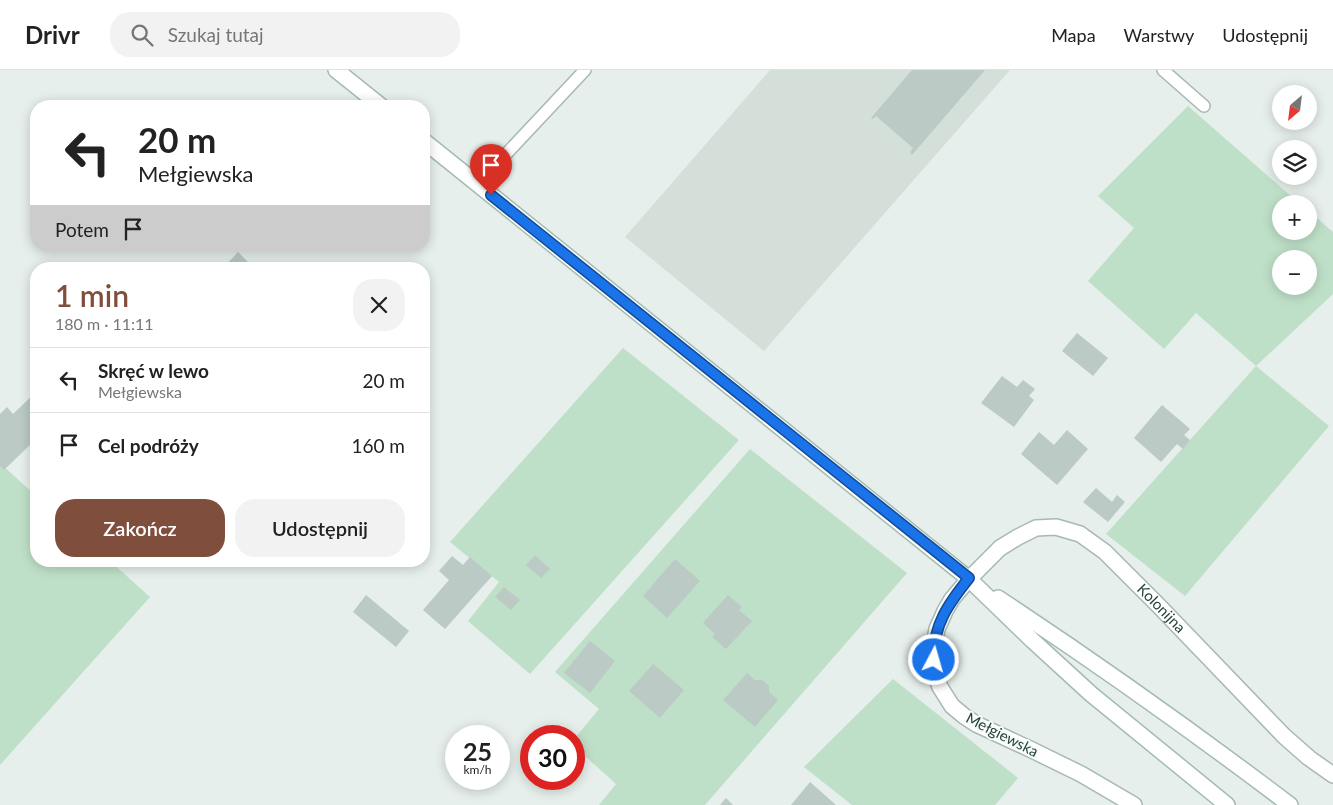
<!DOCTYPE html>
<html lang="pl">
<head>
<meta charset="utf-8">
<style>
	:root { --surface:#fff; --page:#f2f2f2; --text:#222; --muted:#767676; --line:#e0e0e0; --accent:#804e3d }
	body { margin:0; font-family:Lato,sans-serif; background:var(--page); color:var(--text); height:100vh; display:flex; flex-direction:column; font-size:19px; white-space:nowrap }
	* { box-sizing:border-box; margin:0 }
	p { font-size:16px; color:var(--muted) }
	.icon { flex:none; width:28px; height:28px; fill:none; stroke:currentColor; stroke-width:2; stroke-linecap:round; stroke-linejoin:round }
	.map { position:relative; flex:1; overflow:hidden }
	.sheet { position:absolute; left:30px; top:192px; width:400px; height:305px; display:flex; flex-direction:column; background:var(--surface); border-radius:20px; box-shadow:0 2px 12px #0003 }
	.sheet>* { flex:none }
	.top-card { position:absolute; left:30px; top:30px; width:400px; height:152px; border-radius:20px; box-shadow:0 2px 12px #0003; background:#fff; color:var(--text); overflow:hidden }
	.needle { width:32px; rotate:208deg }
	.buttons { position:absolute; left:1272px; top:15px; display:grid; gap:10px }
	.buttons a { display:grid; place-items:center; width:45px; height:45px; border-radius:50%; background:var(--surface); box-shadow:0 2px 12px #0003; font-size:25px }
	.speed { position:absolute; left:445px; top:655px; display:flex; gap:10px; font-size:25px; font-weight:700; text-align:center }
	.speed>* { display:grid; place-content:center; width:65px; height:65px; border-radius:50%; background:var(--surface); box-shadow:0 2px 12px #0003; line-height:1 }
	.speed small { font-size:12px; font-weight:400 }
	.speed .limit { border:8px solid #d22; background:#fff; color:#111 }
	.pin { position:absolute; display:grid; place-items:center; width:42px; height:42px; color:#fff; margin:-51px -21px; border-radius:50% 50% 50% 0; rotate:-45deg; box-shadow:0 0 5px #0007 }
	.pin .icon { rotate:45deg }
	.me { position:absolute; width:55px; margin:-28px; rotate:6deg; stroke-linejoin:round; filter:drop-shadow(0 0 4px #0008) }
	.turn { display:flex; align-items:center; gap:18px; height:105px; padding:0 25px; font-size:22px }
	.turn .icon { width:65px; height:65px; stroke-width:2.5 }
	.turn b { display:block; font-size:35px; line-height:42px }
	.then { display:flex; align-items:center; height:48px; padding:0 25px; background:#0003; gap:10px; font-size:19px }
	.round { display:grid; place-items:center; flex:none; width:52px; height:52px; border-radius:20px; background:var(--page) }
	.summary { display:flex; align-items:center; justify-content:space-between; height:85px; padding:0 25px }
	h1 { font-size:30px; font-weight:600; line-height:38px; color:var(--accent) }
	.button { display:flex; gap:10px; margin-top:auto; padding:10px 25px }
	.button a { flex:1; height:58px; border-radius:20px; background:var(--accent); color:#fff; font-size:20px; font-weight:600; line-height:58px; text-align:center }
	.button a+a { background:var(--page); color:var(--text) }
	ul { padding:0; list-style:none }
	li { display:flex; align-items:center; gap:15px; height:65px; padding:0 25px; border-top:1px solid var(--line) }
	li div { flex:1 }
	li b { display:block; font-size:19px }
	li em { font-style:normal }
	header { display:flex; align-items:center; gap:30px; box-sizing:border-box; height:70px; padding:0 25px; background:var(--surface); border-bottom:1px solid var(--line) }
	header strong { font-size:24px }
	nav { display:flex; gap:28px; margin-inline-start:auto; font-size:18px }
	.search { width:350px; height:45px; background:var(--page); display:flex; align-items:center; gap:12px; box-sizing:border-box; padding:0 18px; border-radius:20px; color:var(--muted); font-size:19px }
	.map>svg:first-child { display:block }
</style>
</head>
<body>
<header>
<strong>Drivr</strong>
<div class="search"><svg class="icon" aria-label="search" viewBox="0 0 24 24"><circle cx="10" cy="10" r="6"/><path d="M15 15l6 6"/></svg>Szukaj tutaj</div>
<nav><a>Mapa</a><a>Warstwy</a><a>Udostępnij</a></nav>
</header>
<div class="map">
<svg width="1333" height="735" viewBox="0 0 1333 735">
	<rect width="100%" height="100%" fill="#e6efeb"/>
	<path fill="#d4dfda" d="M770,0H1010L764,281L625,167Z"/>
	<g fill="#bfe0c8" fill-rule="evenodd">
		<path d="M1188,36L1300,134H1281V161H1309V141L1333,162V224L1256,296L1329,356L1185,526L1106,464L1256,296L1196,243L1164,279L1088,211L1134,158L1098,126ZM1281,189H1309V216H1281Z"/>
		<path d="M623,278L739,370L530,604L468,551L499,512L450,472Z"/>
		<path d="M750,379L907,503L705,735H599L616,714L574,676V669L599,639L555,602Z"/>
		<path d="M0,393L36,426V491H110L150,527L0,695Z"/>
		<path d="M893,609L1018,708L995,735H852L804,697Z"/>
	</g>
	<g fill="#bbcac4">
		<path d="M912,0H985L912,85L910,82L913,78L876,46L873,49L871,48Z"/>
		<path d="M238,182L255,199H211L217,192L223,198Z"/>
		<path d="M1077,263L1108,288L1093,306L1062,281Z"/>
		<path d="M1002,306L1017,317L1023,310L1035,319L1029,326L1034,330L1014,357L981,333Z"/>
		<path d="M34,324L36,326V356L31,361L36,367V369L4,400L0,396V344L7,337L13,344Z"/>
		<path d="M1162,335L1190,359L1184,365L1190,370L1183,379L1177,374L1161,392L1134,368Z"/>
		<path d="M1067,360L1088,379L1057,415L1021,384L1039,362L1054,375Z"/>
		<path d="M1096,418L1112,432L1117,425L1125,432L1108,452L1083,432Z"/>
		<path d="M535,485L550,499L541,508L526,495Z"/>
		<path d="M452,486L463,495L470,487L492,506L445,559L423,540L449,510L439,501Z"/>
		<path d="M675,489L700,511L667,548L643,526Z"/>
		<path d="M504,517L520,530L511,540L495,527Z"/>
		<path d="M366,525L409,561L396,577L353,542Z"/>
		<path d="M728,525L742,537L739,540L752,551L726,579L712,567L715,564L703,553Z"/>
		<path d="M590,571L615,591L590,623L564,603Z"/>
		<path d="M653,594L684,620L660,648L629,621Z"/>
		<path d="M747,603L755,610H762L769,616V622L778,630L755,657L723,630Z"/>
		<path d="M810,712L836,735H791Z"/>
		<path d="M726,728L733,735H720Z"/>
	</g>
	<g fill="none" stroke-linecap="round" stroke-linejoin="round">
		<g stroke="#a8b8b2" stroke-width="14">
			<g id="lane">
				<path d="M1163,0L1204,36"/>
				<path d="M478,114L585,0"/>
			</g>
		</g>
		<g stroke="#a8b8b2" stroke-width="18">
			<g id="street">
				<path id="s1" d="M1134,735L1081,704L1032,680L976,654L964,646L952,636L940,617L934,600L933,579L937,559L945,541L952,529L969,509L1000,478L1018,467L1036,458L1056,457L1080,464L1105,482L1158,535L1284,666L1309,688L1333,705"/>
			</g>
		</g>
		<g stroke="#a4bbb3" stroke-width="18">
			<g id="secondary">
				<path d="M336,0L381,36"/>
				<path d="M424,71L969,509L1032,570L1091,624L1227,735"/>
				<path d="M998,528C1098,594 1195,663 1290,735"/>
			</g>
		</g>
		<use href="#lane" stroke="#fff" stroke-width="11"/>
		<use href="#street" stroke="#fff" stroke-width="15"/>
		<use href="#secondary" stroke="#fff" stroke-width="15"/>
	</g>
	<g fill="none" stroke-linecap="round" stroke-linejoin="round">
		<g stroke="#114b97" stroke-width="12">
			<path id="route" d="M491,125L969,508C949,533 932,556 934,590"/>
		</g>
		<use href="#route" stroke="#1a73e8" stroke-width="9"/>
	</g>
	<g text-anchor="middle" stroke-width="4" stroke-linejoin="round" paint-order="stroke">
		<g font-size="15" fill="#24423a" stroke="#f7fbf9">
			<text dy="5" stroke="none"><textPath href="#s1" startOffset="590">Kolonijna</textPath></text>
			<text transform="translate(1002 665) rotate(27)" y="5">Mełgiewska</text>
		</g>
	</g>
</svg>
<div class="buttons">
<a><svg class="needle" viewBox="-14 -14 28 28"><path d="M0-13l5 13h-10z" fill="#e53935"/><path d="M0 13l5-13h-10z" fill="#767676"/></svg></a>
<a><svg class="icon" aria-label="layers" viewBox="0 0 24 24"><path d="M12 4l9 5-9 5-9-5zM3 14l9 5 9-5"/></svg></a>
<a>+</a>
<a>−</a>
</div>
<div class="speed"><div>25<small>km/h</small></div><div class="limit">30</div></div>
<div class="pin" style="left:491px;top:125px;background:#d93025"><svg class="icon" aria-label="arrive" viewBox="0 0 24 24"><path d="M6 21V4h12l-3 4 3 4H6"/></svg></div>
<svg class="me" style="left:934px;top:590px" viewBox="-20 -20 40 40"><circle r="17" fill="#1a73e8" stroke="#fff" stroke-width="3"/><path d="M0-11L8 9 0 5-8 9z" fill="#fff"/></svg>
<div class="top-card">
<div class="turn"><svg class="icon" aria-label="left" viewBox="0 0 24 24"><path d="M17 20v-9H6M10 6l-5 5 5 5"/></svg><div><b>20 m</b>Mełgiewska</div></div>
<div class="then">Potem<svg class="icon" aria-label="arrive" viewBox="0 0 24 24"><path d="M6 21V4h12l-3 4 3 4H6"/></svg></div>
</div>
<section class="sheet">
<div class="summary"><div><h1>1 min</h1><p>180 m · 11:11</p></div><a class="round"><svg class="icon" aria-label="close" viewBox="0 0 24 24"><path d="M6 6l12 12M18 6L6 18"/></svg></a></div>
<ul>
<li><svg class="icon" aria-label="left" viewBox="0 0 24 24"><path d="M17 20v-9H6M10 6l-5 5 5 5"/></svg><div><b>Skręć w lewo</b><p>Mełgiewska</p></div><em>20 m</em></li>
<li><svg class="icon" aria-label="arrive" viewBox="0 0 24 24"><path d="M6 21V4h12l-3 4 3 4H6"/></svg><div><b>Cel podróży</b></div><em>160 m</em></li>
</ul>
<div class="button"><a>Zakończ</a><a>Udostępnij</a></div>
</section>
</div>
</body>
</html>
